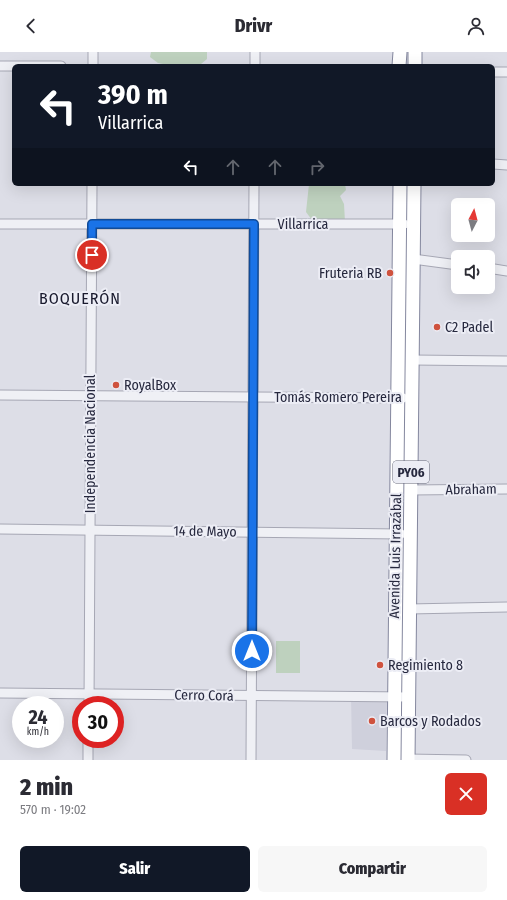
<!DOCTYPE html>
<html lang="es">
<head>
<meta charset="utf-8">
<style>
	:root { --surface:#fff; --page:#f7f7f7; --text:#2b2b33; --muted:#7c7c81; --accent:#111827 }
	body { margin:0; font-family:"Fira Sans Condensed",sans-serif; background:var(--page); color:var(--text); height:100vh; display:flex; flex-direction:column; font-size:15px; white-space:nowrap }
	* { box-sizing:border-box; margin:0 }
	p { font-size:13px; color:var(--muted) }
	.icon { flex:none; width:22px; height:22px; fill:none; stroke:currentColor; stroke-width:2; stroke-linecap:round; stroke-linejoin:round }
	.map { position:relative; height:708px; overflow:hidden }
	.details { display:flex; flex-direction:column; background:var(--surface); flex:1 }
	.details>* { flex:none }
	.hud { position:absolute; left:12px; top:12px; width:483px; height:122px; border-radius:6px; box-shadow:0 4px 16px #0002; background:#111827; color:#fff; overflow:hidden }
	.needle { width:26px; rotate:6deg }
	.controls { position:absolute; left:451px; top:146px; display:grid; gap:8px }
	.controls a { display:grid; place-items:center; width:44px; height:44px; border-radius:6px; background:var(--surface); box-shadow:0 4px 16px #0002; font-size:20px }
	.speed { position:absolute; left:12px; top:644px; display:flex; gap:8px; font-size:20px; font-weight:700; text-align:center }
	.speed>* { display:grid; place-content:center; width:52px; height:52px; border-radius:50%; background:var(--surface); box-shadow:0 4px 16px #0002; line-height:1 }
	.speed small { font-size:10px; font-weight:400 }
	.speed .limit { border:6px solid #d22; background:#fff; color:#111 }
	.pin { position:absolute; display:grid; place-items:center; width:34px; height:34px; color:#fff; margin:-17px; border:2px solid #fff; border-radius:50%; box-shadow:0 1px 4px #0007 }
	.me { position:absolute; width:44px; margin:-22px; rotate:0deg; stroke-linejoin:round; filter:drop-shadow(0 0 3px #0008) }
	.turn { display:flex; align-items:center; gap:14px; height:84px; padding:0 20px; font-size:18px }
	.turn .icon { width:52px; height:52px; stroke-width:2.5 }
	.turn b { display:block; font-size:28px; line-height:34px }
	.lanes { display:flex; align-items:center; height:38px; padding:0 20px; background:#0003; justify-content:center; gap:20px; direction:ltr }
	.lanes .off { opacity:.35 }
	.round { display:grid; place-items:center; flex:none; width:42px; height:42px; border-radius:6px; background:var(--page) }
	.head { display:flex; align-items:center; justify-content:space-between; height:68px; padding:0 20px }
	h1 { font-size:24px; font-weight:800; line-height:30px }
	.cta { display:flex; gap:8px; margin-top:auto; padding:8px 20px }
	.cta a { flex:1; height:46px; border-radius:6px; background:var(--accent); color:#fff; font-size:16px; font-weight:800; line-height:46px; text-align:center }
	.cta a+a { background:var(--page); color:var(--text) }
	header { display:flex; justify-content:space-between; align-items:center; height:52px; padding:0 20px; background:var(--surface); font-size:18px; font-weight:800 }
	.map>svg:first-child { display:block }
</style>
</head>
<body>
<header><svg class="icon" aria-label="back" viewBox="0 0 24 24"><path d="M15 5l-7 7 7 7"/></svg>Drivr<svg class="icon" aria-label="person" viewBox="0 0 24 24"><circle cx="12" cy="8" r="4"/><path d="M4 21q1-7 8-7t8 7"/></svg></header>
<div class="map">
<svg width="507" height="708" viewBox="0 0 507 708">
	<rect width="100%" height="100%" fill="#dddee7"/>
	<path fill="#cfd0dc" d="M351,643H387L386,699L352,697Z"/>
	<g fill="#bed1be">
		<path d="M151,0H207V7L201,12L173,14L158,11L150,5Z"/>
		<path d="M309,132H345L346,138L340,144L344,152L345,170L312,168L306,160Z"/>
		<rect x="276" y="589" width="24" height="32"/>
	</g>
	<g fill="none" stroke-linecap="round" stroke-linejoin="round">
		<g stroke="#a6a7b4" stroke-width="11">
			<g id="minor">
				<path d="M0,14H61"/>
				<path d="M93,14V0"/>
				<path d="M255,14V0"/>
				<path d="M493,20H507"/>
				<path d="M493,112L507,113"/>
				<path d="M0,172H404"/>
				<path d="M413,207L458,213"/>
				<path d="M488,216L507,219"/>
				<path d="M412,308L507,309"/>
				<path d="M0,343L403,346"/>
				<path d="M411,438L507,437"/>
				<path d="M0,477L401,482"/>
				<path d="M409,557L507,555"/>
				<path d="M0,641L408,645"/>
				<path d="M89,653L92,132"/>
				<path d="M408,707L466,708"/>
				<path d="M88,708V687"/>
				<path d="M251,708L254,132"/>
			</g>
		</g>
		<g stroke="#84879e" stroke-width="15">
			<g id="highway">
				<path d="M399,14L400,0"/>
				<path d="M415,14V0"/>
				<path d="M394,708L400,132"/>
				<path d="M408,708L414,132"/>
			</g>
		</g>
		<use href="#minor" stroke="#eff0f5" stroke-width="9"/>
		<use href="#highway" stroke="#fff" stroke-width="13"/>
	</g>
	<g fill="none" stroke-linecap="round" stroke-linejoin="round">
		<g stroke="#114b97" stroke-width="10">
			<path id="route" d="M92,203V172H254L252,599"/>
		</g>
		<use href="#route" stroke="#1a73e8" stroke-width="7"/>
	</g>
	<g fill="#cf523e" stroke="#ecedf5" stroke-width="1.5">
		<circle cx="390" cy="221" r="4"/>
		<circle cx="437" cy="275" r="4"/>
		<circle cx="116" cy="333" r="4"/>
		<circle cx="380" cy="613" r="4"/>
		<circle cx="372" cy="669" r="4"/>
	</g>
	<g text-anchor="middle" stroke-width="4" stroke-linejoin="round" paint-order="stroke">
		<rect fill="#ecedf5" stroke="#616375" stroke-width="1" x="393" y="409" width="36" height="22" rx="3"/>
		<g font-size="13" font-weight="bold" fill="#26283e">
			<text x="411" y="425">PY06</text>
		</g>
		<g font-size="14" fill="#26283e" stroke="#ecedf5">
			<text x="303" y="177">Villarrica</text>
			<text x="338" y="350">Tomás Romero Pereira</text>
			<text transform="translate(90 392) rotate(-90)" y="5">Independencia Nacional</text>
			<text transform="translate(471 437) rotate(-1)" y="5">Abraham</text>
			<text transform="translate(205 479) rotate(1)" y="5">14 de Mayo</text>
			<text transform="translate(395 504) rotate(-89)" y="5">Avenida Luis Irrazábal</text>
			<text transform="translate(204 643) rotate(1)" y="5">Cerro Corá</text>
		</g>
		<g font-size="14" fill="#26283e" stroke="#ecedf5" text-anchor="start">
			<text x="382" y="226" text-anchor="end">Fruteria RB</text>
			<text x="445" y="280">C2 Padel</text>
			<text x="124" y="338">RoyalBox</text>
			<text x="388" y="618">Regimiento 8</text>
			<text x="380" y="674">Barcos y Rodados</text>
		</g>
		<g font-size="16" letter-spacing="1" fill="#191a2e" stroke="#ecedf5">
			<text x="80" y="252">BOQUERÓN</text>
		</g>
	</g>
</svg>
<div class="controls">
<a><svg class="needle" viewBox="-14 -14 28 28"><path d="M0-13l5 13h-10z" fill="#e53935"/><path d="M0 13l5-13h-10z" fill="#7c7c81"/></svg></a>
<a><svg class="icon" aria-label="sound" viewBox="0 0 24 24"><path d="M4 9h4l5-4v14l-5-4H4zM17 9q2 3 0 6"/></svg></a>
</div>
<div class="speed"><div>24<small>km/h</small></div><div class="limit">30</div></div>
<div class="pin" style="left:92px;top:203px;background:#d93025"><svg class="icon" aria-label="arrive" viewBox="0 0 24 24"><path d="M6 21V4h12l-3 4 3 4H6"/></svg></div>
<svg class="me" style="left:252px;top:599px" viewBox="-20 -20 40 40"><circle r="17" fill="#1a73e8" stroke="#fff" stroke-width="3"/><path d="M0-11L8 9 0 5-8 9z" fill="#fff"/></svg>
<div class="hud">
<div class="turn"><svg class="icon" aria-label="left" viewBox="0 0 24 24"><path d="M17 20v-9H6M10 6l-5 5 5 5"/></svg><div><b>390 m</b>Villarrica</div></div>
<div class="lanes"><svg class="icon" aria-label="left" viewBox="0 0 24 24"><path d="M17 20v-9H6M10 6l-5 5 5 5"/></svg><svg class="icon off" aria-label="ahead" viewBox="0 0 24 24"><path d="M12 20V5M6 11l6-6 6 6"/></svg><svg class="icon off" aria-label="ahead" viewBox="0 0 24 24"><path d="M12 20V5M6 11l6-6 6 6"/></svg><svg class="icon off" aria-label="right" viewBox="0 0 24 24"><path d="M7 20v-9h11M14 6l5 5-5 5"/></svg></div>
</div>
</div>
<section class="details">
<div class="head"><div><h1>2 min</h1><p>570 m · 19:02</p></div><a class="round" style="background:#d93025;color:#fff"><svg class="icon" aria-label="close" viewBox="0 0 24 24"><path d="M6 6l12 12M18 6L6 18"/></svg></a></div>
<div class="cta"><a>Salir</a><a>Compartir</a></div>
</section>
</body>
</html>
